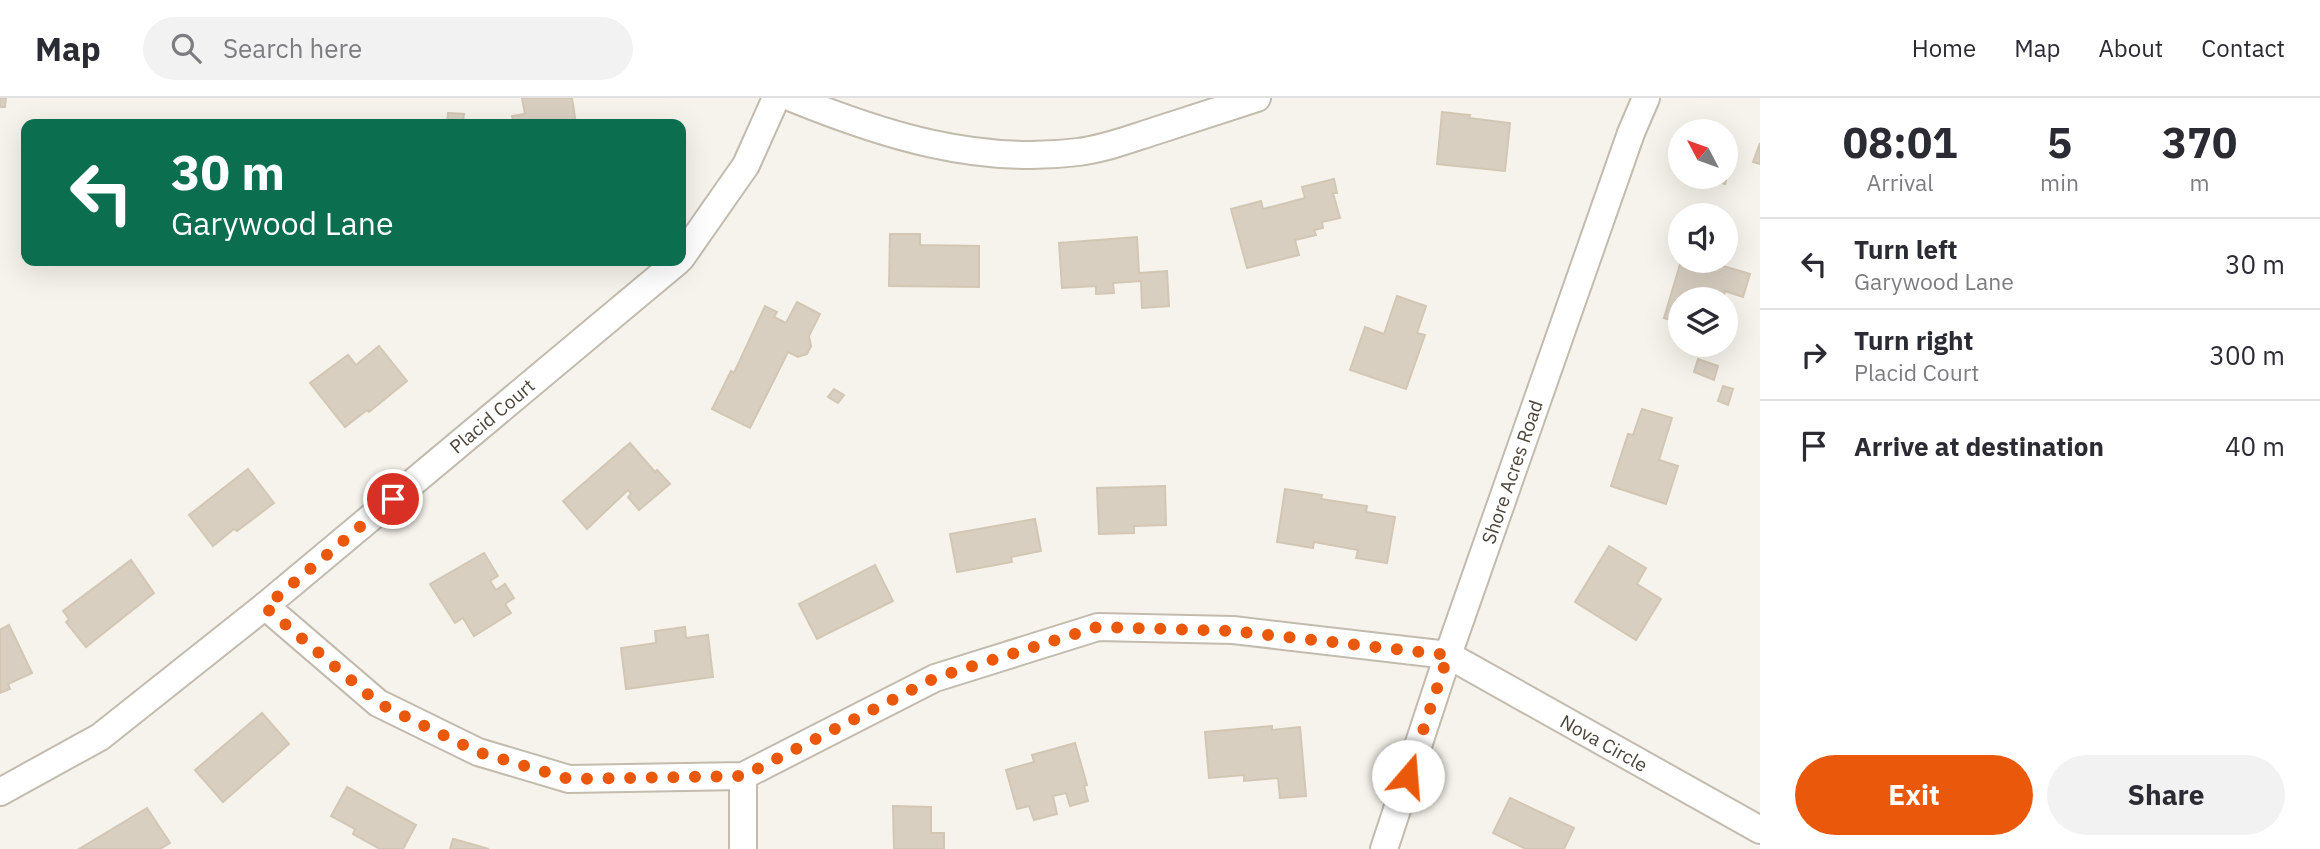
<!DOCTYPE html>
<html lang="en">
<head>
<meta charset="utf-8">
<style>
	:root { --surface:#fff; --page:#f2f2f3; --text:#2b2b33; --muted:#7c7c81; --line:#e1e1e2; --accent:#ea580c }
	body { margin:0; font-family:"IBM Plex Sans",sans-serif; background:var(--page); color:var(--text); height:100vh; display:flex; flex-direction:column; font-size:26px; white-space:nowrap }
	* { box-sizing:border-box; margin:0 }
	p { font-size:23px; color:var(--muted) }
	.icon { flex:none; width:38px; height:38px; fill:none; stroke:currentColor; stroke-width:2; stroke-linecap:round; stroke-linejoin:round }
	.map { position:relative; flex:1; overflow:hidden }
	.sheet { display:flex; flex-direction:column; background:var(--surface); width:560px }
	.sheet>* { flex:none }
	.top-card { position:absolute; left:21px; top:21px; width:665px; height:147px; border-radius:14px; box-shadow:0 7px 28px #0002; background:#0b6e4f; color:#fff; overflow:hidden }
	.needle { width:46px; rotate:311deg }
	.controls { position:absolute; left:1668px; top:21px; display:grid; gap:14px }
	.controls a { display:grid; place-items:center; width:70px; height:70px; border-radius:50%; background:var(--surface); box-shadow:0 7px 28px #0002; font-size:35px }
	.pin { position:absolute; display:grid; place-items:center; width:60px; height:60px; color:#fff; margin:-30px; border:4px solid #fff; border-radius:50%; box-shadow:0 2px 7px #0007 }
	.me { position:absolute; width:77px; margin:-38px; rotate:18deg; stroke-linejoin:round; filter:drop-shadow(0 0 5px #0008) }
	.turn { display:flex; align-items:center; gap:24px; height:147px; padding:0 35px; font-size:32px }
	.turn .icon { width:91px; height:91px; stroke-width:2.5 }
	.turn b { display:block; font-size:49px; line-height:60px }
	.eta { display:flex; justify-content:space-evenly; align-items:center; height:119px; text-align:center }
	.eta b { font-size:42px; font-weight:700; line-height:49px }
	.primary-button { display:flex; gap:14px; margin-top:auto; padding:14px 35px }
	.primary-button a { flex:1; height:80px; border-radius:42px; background:var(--accent); color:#fff; font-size:28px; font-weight:700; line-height:80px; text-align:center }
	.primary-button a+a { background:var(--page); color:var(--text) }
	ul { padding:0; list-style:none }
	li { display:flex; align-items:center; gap:21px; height:91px; padding:0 35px; border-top:2px solid var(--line) }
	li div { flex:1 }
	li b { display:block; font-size:26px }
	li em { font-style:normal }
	header { display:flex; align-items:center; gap:42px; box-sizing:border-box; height:98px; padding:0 35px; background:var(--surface); border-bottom:2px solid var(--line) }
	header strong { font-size:33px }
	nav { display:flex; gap:38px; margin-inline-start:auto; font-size:24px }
	.search { width:490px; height:63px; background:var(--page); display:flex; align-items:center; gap:18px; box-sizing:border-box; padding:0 24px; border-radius:38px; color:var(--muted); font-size:26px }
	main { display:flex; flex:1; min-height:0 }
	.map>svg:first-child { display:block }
</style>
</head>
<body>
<header>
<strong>Map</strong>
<div class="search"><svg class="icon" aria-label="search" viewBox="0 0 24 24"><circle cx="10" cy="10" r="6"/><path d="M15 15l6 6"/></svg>Search here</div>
<nav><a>Home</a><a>Map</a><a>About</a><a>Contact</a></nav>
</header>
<main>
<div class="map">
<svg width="1760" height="751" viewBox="0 0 1760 751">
	<rect width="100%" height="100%" fill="#f6f3ec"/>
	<g fill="#d8cfc1" stroke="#d3c7b4" stroke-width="2">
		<path d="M0,0H6L5,9H0Z"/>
		<path d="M522,0H572L576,26H514L512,18L525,16Z"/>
		<path d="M1442,14L1470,17L1469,20L1510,25L1505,73L1437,66Z"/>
		<path d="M448,15L464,16L463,26H447Z"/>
		<path d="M1760,45V66L1753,64Z"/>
		<path d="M1726,67L1730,69L1725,86L1702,79H1726Z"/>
		<path d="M1334,81L1337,95H1333L1340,120L1322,124L1323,130L1314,132L1316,137L1295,142L1299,157L1247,170L1231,111L1261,103L1263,111L1305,100L1302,89Z"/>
		<path d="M890,136H920V147L979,148V189L889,188Z"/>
		<path d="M1137,139L1139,175L1167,173L1169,208L1142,210L1141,183L1113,185L1114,195L1096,196V188L1062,190L1059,145Z"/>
		<path d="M1681,163H1725L1723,168L1750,176L1743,199L1725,193L1723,201H1680V225L1664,220Z"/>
		<path d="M1397,198L1426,208L1417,235L1425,237L1406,291L1350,272L1365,229L1384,236Z"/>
		<path d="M797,204L820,216L809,238L811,248L807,256L798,259L788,254L750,330L712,311L731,273L734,275L765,208L777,214L774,219L786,225Z"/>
		<path d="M379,248L407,283L369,314L367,312L345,329L310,285L348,257L356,267Z"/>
		<path d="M1698,261L1718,268L1714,282L1694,274Z"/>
		<path d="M1723,288L1733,291L1728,307L1718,303Z"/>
		<path d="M834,291L844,297L838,305L828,299Z"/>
		<path d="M1642,311L1672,320L1659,362L1678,368L1666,406L1611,388L1628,336L1633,337Z"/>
		<path d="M630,345L655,374L657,372L670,386L639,412L628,399L631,396L628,392L587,431L563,403Z"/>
		<path d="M248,371L274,405L237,433L234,431L213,448L189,417Z"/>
		<path d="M1165,388L1166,427L1134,428V435L1099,436L1097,390Z"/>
		<path d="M1285,391L1322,397L1321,401L1367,408L1366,414L1395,419L1387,465L1356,460L1358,452L1314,444L1313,450L1277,444Z"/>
		<path d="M1035,421L1041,453L1011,459L1012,464L957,474L950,436Z"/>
		<path d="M1609,448L1646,470L1637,486L1661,501L1636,542L1575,504Z"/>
		<path d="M484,455L498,478L490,483L496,492L505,486L514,500L505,506L511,515L474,538L463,520L455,525L430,486Z"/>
		<path d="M131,462L154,495L86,549L66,524L69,521L63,513Z"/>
		<path d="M875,467L893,503L817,541L799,506Z"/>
		<path d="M9,527L32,575L8,586L10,591L0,595V532Z"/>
		<path d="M685,529L686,540L708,537L713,579L626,591L621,550L656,545L655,533Z"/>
		<path d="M262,615L289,646L223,704L195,672Z"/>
		<path d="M1272,628V632L1300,629L1306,698L1280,700L1278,680L1244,683V677L1209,680L1205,634Z"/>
		<path d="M1075,645L1087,687L1084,688L1088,703L1070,708L1066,695L1053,698L1057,716L1034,722L1029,708L1017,711L1006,672L1034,664L1032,657Z"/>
		<path d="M347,689L416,727L403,751H380L353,736L355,731L331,718Z"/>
		<path d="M1510,700L1574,730L1564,751H1526L1493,735Z"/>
		<path d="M893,708L931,709V735H944V751H894Z"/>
		<path d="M147,710L170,745L160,751H79Z"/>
		<path d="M453,741H454L489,751H450Z"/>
	</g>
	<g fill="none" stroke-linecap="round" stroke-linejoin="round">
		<g stroke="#c2bbae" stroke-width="30">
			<g id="minor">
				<path d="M792,0C883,37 978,67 1078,54C1104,51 1130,41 1155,33C1189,22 1223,11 1257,0"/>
				<path d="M681,160L746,67L776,0"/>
				<path d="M265,508L378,605L478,654L569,681L743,678L935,580L1098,529L1233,532L1448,557L1760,732"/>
				<path d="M743,678V751"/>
				<path d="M0,694L100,639L265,508L678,163"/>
				<path d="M1384,751L1448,557L1631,35L1646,0"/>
			</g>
		</g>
		<use href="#minor" stroke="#fff" stroke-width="26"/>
	</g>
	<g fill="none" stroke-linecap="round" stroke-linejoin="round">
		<path stroke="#ea580c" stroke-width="12" stroke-dasharray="0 21.6" d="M393,401L265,509L378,605L478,654L569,681L743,678L935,580L1097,529L1233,533L1448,557L1408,678"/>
	</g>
	<g text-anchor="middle" stroke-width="7" stroke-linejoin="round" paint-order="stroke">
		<g font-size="19" fill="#4b4439" stroke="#fff">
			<text transform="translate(492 318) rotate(-40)" y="7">Placid Court</text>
			<text transform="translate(1512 374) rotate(-71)" y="7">Shore Acres Road</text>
			<text transform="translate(1604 645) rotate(29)" y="7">Nova Circle</text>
		</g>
	</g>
</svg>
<div class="controls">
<a><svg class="needle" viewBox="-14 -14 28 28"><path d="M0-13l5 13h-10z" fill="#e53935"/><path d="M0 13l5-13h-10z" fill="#7c7c81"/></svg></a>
<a><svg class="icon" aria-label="sound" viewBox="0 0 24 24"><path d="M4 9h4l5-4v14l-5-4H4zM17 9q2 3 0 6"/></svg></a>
<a><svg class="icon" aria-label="layers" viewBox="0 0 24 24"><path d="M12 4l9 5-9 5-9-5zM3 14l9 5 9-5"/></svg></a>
</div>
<div class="pin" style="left:393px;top:401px;background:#d93025"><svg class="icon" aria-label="arrive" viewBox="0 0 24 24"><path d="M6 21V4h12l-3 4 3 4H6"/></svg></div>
<svg class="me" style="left:1408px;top:678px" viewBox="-20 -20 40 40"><circle r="19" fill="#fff"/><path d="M0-13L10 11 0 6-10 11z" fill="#ea580c"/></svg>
<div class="top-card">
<div class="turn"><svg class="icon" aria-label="left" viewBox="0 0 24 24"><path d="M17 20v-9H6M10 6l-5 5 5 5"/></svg><div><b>30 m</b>Garywood Lane</div></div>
</div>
</div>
<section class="sheet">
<div class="eta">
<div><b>08:01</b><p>Arrival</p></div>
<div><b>5</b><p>min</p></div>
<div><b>370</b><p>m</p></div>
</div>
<ul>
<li><svg class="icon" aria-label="left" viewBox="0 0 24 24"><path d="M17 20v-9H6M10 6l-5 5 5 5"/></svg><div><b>Turn left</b><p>Garywood Lane</p></div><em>30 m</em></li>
<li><svg class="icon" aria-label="right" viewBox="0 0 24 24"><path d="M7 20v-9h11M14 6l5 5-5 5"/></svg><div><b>Turn right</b><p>Placid Court</p></div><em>300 m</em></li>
<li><svg class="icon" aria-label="arrive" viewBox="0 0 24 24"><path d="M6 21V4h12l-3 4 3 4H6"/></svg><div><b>Arrive at destination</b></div><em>40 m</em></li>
</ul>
<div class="primary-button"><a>Exit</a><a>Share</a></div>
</section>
</main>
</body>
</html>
